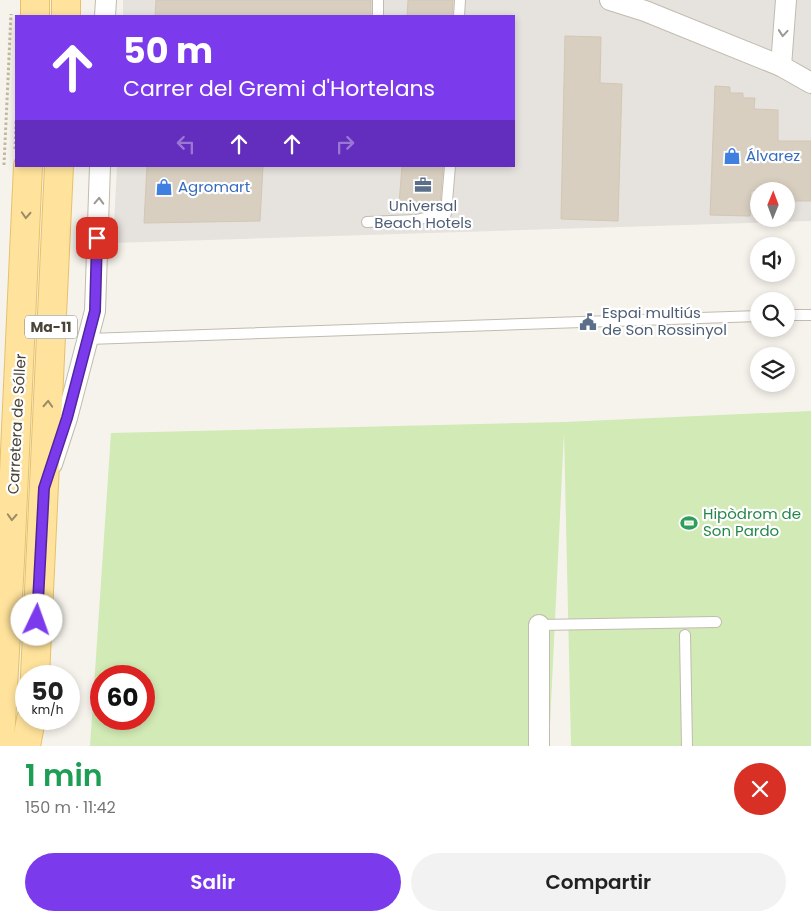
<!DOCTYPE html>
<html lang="es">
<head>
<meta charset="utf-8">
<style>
	:root { --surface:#fff; --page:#f2f2f2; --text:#222; --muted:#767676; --accent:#7c3aed }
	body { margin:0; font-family:Poppins,sans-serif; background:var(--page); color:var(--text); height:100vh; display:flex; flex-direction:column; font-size:19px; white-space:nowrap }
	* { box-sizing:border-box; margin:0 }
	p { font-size:16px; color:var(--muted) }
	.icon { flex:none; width:28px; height:28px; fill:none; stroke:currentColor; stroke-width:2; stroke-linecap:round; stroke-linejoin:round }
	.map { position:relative; height:746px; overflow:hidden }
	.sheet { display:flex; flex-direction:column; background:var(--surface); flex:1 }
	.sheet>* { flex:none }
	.hud { position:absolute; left:15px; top:15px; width:500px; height:152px; border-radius:0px; box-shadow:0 2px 8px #0003; background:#7c3aed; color:#fff; overflow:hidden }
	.needle { width:32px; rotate:1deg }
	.tools { position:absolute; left:750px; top:182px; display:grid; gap:10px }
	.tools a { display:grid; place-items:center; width:45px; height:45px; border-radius:50%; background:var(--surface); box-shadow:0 2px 8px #0003; font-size:25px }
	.speed { position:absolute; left:15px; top:665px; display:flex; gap:10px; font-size:25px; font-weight:700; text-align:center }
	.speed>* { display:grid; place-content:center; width:65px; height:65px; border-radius:50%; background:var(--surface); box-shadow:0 2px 8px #0003; line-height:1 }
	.speed small { font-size:12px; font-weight:400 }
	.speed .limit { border:8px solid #d22; background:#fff; color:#111 }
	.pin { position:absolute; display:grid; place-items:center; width:42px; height:42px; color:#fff; margin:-21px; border-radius:10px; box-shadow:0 2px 8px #0006 }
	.me { position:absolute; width:55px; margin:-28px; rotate:3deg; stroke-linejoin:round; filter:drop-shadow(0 0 4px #0008) }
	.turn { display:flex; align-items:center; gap:18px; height:105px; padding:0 25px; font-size:22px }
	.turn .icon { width:65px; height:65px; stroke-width:2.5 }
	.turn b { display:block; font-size:35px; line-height:42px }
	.lanes { display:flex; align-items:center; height:48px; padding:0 25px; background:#0003; justify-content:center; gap:25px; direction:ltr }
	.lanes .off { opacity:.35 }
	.round { display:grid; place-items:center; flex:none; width:52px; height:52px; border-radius:26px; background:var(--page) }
	.headline { display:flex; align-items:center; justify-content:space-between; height:85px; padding:0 25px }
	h1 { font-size:30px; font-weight:600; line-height:38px; color:#1e9e55 }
	.button { display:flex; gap:10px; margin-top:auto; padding:10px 25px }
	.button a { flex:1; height:58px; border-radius:30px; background:var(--accent); color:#fff; font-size:20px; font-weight:600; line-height:58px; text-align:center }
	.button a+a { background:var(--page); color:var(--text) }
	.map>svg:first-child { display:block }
</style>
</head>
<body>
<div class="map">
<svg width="811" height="746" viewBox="0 0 811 746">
	<rect width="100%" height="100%" fill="#f6f3ec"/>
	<path fill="#e6e2dd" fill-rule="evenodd" d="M123,0H811V221L113,243L117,166H514V16H123ZM759,191H786V219H759Z"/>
	<path fill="#d2eab5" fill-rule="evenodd" d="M811,411V746H571L564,432L549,746H90L111,433L564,422ZM101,676H144V719H101Z"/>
	<g fill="#d8cfc1" stroke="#d3c7b4">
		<path d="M156,0H371V16H155Z"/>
		<path d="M408,0H453L452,16H407Z"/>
		<path d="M565,36L601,37L600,83L622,84L618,221L561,219Z"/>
		<path d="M715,86L730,87V93H743V98H755L754,109L778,110V141H811V201H786V191H751L750,216L710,215Z"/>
		<path d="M147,166H263L260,221L144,223Z"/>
		<path d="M402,166H443L440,206L399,204Z"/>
	</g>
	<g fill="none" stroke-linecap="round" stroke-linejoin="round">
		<g stroke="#c2bbae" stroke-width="12">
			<g id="service">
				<path d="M378,16V0"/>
				<path d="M459,16L460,0"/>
				<path d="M367,222L416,220L446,213L450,166"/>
				<path d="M786,315H811"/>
				<path d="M88,339L759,316"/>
				<path d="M539,625L716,622"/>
				<path d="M685,635L687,746"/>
			</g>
		</g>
		<g stroke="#c2bbae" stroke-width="22">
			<g id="minor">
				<path d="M610,0L645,11L781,66L811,83"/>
				<path d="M105,16L106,0"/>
				<path d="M781,66L786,0"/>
				<path d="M52,464L67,418L95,311L100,166"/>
				<path d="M539,625V746"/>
			</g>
		</g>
		<g stroke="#e6c16a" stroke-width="30">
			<g id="primary">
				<path d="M35,16V0"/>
				<path d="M66,16V0"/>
				<path d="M35,676L59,166"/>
				<path d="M0,741L10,561L28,166"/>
				<path d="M26,746L31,719"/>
			</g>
		</g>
		<g stroke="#c4b79f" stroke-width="3" stroke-dasharray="2.5 2.5" stroke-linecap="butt">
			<path d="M15,149L16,121"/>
			<path d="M4,165L11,14"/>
		</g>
		<use href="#service" stroke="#fff" stroke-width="10"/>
		<use href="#minor" stroke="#fff" stroke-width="20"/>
		<use href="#primary" stroke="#ffe39c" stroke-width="28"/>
	</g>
	<defs><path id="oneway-chevron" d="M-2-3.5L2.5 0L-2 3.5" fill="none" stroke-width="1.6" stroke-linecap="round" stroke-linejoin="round" transform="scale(1.25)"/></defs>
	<g stroke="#9c9892">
		<use href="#oneway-chevron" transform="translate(783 33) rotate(95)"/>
		<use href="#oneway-chevron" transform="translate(99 201) rotate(-88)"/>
	</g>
	<g stroke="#9c8c66">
		<use href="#oneway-chevron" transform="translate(26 215) rotate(93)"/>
		<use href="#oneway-chevron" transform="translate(48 404) rotate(-87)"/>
		<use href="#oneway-chevron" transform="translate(12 517) rotate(93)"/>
	</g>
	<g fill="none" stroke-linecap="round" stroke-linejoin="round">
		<g stroke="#51269a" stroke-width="12">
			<path id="route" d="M37,620L44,488L67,418L95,311L97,238"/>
		</g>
		<use href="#route" stroke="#7c3aed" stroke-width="9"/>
	</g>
	<defs>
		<g id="shop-bare" transform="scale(1.35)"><path d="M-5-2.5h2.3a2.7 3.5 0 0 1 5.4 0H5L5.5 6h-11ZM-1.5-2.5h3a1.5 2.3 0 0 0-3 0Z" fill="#3f7fe0" stroke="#fff" stroke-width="2.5" paint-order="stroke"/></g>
		<g id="office-bare" transform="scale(1.35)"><path d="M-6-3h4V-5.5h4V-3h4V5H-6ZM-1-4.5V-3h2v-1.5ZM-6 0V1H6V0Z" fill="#5c6f8a" stroke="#fff" stroke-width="2.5" paint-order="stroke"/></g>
		<g id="civic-bare" transform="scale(1.35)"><path d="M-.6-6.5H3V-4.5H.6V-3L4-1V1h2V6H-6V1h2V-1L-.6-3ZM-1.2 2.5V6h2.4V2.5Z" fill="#5c6f8a" stroke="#fff" stroke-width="2.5" paint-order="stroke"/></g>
		<g id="stadium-bare" transform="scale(1.35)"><path d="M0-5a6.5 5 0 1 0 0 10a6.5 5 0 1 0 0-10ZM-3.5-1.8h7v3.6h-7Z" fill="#2e9e5b" stroke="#fff" stroke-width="2.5" paint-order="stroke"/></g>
	</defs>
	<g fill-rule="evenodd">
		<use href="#shop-bare" x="732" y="156"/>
		<use href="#office-bare" x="423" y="185"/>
		<use href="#shop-bare" x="164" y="187"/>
		<use href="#civic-bare" x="588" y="322"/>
		<use href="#stadium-bare" x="689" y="523"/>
	</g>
	<g text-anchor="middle" stroke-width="4.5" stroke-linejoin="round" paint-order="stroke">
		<rect fill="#fff" stroke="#817c74" stroke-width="1" x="25" y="315.5" width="52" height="23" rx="4"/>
		<g font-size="14" font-weight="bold" fill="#4b4439">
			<text x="51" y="332">Ma-11</text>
		</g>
		<g font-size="15" fill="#366cbe" stroke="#fff" text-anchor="start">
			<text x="746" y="161">Álvarez</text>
			<text x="178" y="192">Agromart</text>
		</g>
		<g font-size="15" fill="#4e5e75" stroke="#fff">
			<text x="423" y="211">Universal<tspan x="423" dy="17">Beach Hotels</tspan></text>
			<text x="602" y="318" text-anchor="start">Espai multiús<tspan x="602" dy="17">de Son Rossinyol</tspan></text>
		</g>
		<g font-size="15" fill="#4b4439" stroke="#fff">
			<text transform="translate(17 424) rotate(-87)" y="5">Carretera de Sóller</text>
		</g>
		<g font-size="15" fill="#27864d" stroke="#fff" text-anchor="start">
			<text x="703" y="519">Hipòdrom de<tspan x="703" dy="17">Son Pardo</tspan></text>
		</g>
	</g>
</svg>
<div class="tools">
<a><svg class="needle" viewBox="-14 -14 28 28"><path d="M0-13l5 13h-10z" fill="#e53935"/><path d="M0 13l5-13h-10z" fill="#767676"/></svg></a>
<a><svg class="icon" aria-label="sound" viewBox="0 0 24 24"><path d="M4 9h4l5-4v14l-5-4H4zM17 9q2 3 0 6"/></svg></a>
<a><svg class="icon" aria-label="search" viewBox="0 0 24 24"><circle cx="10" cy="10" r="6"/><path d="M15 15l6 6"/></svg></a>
<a><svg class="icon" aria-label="layers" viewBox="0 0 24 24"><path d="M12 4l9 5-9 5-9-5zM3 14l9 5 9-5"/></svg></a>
</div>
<div class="speed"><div>50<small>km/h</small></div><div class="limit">60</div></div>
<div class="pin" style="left:97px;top:238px;background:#d93025"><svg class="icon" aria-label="arrive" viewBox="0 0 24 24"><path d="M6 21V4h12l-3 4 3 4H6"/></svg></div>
<svg class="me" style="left:37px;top:620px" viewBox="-20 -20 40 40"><circle r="19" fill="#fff"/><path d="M0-13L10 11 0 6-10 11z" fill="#7c3aed"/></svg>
<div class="hud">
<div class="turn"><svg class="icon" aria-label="ahead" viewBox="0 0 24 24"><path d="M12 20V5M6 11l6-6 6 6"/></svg><div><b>50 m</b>Carrer del Gremi d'Hortelans</div></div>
<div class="lanes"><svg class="icon off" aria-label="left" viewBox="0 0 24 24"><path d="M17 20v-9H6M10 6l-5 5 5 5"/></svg><svg class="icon" aria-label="ahead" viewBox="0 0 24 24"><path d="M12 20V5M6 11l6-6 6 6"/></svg><svg class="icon" aria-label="ahead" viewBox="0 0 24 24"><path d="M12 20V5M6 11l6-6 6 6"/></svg><svg class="icon off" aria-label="right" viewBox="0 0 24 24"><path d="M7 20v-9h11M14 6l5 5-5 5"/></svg></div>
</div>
</div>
<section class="sheet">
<div class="headline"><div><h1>1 min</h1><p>150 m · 11:42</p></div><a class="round" style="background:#d93025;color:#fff"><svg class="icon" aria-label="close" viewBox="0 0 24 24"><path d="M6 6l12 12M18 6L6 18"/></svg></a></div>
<div class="button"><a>Salir</a><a>Compartir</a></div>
</section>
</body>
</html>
